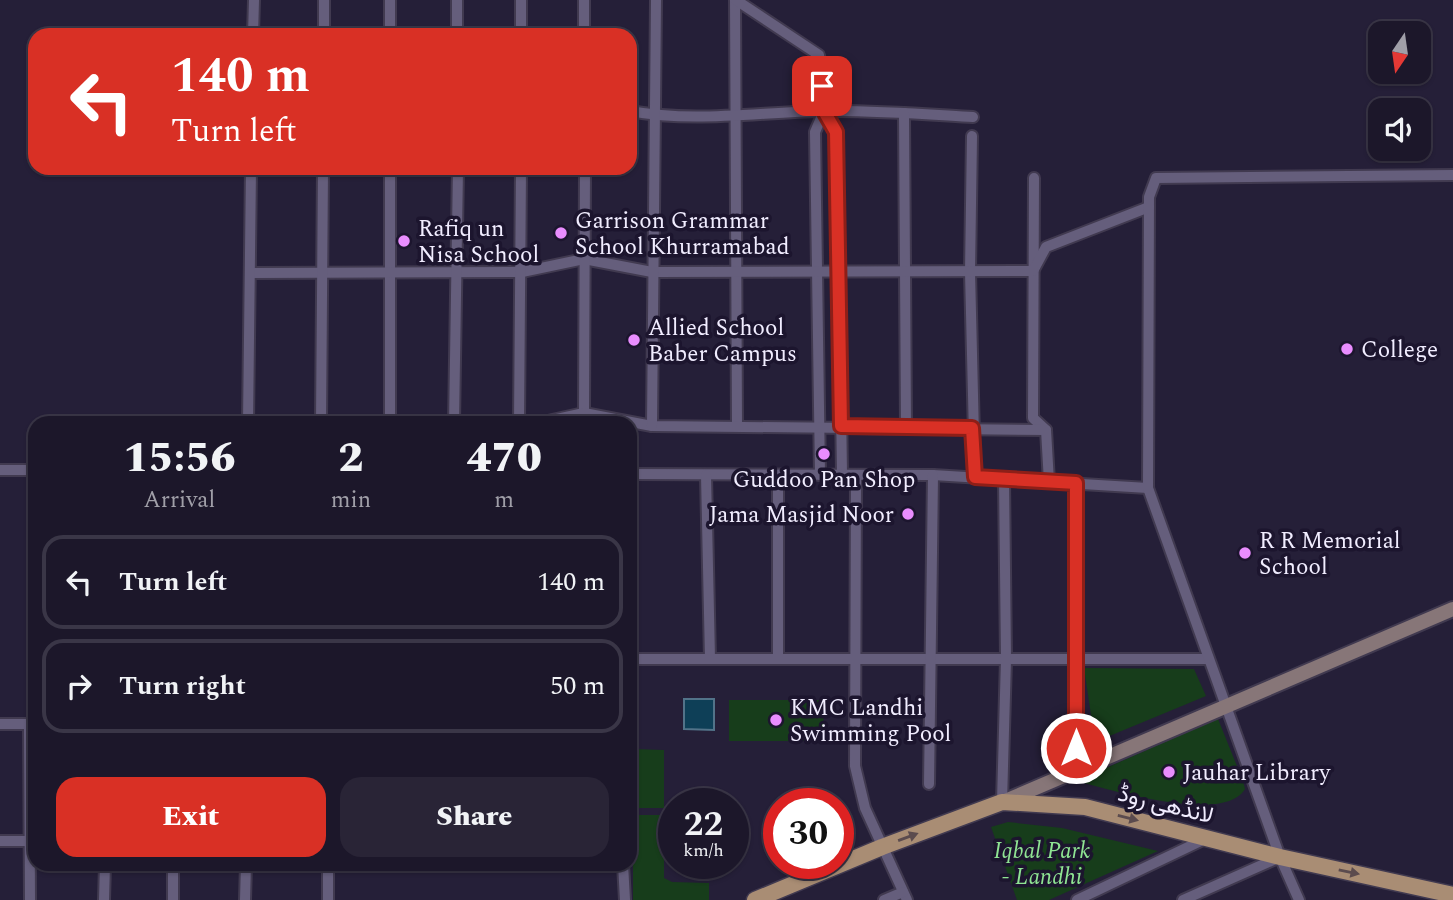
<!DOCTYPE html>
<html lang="en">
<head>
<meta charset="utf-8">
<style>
	:root { --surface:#1c172a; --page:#292436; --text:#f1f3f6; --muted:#a09fa8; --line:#3a3647; --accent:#d93025 }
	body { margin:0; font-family:Spectral,Vazirmatn,serif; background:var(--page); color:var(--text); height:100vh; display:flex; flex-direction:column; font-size:26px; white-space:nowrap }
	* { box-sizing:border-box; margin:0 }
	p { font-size:23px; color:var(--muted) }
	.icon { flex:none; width:38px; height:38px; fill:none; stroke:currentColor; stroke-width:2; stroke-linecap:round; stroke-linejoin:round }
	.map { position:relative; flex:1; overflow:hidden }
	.sheet { position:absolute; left:28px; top:416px; width:609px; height:455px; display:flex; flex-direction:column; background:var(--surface); border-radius:21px; box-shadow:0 2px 5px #0004,0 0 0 2px var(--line) }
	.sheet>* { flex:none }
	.top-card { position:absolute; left:28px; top:28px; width:609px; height:147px; border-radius:21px; box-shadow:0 2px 5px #0004,0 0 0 2px var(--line); background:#d93025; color:#fff; overflow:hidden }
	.needle { width:46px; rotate:193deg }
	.buttons { position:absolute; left:1368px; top:21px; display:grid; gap:14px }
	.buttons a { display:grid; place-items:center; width:63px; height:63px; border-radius:14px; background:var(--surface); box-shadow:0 2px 5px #0004,0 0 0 2px var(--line); font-size:35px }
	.speed { position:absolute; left:658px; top:788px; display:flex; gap:14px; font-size:35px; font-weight:700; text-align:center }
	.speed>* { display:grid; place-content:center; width:91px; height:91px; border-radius:50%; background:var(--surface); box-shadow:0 2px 5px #0004,0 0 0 2px var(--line); line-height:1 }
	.speed small { font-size:18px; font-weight:400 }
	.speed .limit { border:10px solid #d22; background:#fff; color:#111 }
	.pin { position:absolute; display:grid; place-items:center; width:60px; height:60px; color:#fff; margin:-30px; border-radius:14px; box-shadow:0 4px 10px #0006 }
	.me { position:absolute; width:77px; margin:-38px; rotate:0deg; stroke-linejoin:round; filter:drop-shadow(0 0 5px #0008) }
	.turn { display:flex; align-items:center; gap:24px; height:147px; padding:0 28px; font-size:32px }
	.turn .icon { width:91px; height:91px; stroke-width:2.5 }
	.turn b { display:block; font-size:49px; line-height:60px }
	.eta { display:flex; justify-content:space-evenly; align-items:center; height:119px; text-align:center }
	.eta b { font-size:42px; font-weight:800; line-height:49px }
	.primary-button { display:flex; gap:14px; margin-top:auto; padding:14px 28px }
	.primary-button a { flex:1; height:80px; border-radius:21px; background:var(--accent); color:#fff; font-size:28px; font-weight:800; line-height:80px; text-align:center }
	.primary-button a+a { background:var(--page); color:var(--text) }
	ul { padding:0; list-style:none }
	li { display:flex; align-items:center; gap:21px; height:94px; margin:0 14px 10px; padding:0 14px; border:4px solid var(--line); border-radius:21px }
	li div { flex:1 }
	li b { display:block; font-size:26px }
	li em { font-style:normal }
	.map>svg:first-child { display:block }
</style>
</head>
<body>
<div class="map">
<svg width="1453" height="900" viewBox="0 0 1453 900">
	<rect width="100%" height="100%" fill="#251f38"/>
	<g fill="#173d1b">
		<path d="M1084,668L1194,669L1206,696L1095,742Z"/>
		<path d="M729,700H823L824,741H729Z"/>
		<path d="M1218,719L1243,781L1245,789C1224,825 1109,789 1076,781Z"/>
		<path d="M632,749L664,750V808H631Z"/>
		<path d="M633,815H664V878L672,882L709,883V900H633Z"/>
		<path d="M1008,822L1062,828L1158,851L1049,900H1017L991,827Z"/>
	</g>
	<path fill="#0e3f57" stroke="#527389" stroke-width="2" d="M684,699H714V730L684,729Z"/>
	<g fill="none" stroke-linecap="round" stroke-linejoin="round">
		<g stroke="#413a50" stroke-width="14">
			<g id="street">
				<path d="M390,0V35"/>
				<path d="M457,0V35"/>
				<path d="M521,0V35"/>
				<path d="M584,0V35"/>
				<path d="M735,0L737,426"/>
				<path d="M736,0L819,55L824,111L815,132L820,475"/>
				<path d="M253,35L254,0"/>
				<path d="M324,35V0"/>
				<path d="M630,111C693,123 759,112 823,111C873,110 923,114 973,117"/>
				<path d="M824,111L837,132L842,474"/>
				<path d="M904,113L906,427"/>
				<path d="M972,136L970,272L975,477"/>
				<path d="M390,168V424"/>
				<path d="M1034,178L1033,418L1046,430L1049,482"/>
				<path d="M250,273L522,272L584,259L652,272L1033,271L1046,247L1149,207"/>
				<path d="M584,413L585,168"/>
				<path d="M248,424L251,168"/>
				<path d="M321,424L323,168"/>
				<path d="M454,424L458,168"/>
				<path d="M519,424L521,168"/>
				<path d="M534,424L584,413L652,426L1046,430"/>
				<path d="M652,426L656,0"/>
				<path d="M0,470H35"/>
				<path d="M630,474L933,475L1148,488"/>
				<path d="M706,475L710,659"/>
				<path d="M778,475V659"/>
				<path d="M856,475L855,766L865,808L907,900"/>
				<path d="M630,659H1208"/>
				<path d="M0,724H35"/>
				<path d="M29,724L30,900"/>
				<path d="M1076,770V483"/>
				<path d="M929,784L933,475"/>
				<path d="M1002,802L1006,659L1004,479"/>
				<path d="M0,841H28"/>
				<path d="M623,864L625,900"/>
				<path d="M104,900L105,864"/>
				<path d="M173,900V864"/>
				<path d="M245,900L246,864"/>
				<path d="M328,900V864"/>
				<path d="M884,900L903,892"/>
				<path d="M1077,900L1207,838"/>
				<path d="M1183,900L1280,857"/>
				<path d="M1299,900L1280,857L1148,488L1149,197L1156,178L1453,175"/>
			</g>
		</g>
		<g stroke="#413a50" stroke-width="18">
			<path id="secondary" d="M1003,802L1453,609"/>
		</g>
		<g stroke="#413a50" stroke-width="19">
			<path id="primary" d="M755,900L882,847L1002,802L1085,807L1280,857L1453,895"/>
		</g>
		<use href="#street" stroke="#655e7c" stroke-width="10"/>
		<use href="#secondary" stroke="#877678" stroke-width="14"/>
		<use href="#primary" stroke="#a98d74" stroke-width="16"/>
	</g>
	<defs><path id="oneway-solid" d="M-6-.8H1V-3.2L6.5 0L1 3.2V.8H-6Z" transform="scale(1.75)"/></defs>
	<g fill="#5b4b4e">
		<use href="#oneway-solid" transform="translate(1128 818) rotate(14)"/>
		<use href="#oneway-solid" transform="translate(908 837) rotate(-20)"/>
		<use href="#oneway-solid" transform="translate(1349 872) rotate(12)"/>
	</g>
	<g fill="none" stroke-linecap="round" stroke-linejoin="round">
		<g stroke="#8d1f18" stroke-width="18">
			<path id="route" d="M822,86L824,111L836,132L841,426L972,428L975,477L1076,483V748"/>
		</g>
		<use href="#route" stroke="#d93025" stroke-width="12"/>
	</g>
	<g fill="#e98dfe" stroke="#1c152e" stroke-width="2.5">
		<circle cx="561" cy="233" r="7"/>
		<circle cx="404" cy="241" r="7"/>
		<circle cx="634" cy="340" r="7"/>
		<circle cx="1347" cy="349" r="7"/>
		<circle cx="824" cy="454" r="7"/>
		<circle cx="908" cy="514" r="7"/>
		<circle cx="1245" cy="553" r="7"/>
		<circle cx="776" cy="720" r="7"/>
		<circle cx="1169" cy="772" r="7"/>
	</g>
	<g text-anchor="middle" stroke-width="7" stroke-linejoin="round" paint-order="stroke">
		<g font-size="23" fill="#f1edff" stroke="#1c152e" text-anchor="start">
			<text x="575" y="228">Garrison Grammar<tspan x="575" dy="26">School Khurramabad</tspan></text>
			<text x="418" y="236">Rafiq un<tspan x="418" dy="26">Nisa School</tspan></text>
			<text x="648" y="335">Allied School<tspan x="648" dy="26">Baber Campus</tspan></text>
			<text x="1361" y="357">College</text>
			<text x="824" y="487" text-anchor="middle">Guddoo Pan Shop</text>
			<text x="894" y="522" text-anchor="end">Jama Masjid Noor</text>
			<text x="1259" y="548">R R Memorial<tspan x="1259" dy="26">School</tspan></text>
			<text x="790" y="715">KMC Landhi<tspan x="790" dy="26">Swimming Pool</tspan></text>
			<text x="1183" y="780">Jauhar Library</text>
		</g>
		<g font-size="23" fill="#f1edff" stroke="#1c152e">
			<text transform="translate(1166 804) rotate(14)" y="8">لانڈھی روڈ</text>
		</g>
		<g font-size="23" font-style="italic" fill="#8fe493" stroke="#1c152e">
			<text x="1042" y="858">Iqbal Park<tspan x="1042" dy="26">- Landhi</tspan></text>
		</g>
	</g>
</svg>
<div class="buttons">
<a><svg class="needle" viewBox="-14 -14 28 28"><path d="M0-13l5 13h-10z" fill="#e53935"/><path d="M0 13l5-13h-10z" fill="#a09fa8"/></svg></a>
<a><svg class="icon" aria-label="sound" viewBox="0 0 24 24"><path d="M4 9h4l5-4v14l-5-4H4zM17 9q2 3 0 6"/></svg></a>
</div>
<div class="speed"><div>22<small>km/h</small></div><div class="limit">30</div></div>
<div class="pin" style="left:822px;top:86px;background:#d93025"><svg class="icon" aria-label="arrive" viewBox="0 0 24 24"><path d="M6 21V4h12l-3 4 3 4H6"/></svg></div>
<svg class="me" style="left:1076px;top:748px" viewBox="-20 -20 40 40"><circle r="17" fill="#d93025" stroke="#fff" stroke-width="3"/><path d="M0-11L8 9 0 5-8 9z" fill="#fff"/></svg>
<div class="top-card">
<div class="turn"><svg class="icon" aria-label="left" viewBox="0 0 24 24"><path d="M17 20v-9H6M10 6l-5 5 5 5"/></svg><div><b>140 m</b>Turn left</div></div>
</div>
<section class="sheet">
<div class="eta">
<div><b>15:56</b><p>Arrival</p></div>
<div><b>2</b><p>min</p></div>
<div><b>470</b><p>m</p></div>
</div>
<ul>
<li><svg class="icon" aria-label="left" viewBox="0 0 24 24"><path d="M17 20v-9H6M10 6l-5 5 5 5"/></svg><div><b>Turn left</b></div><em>140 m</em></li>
<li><svg class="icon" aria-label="right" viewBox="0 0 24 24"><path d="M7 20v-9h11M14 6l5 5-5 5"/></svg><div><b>Turn right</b></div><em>50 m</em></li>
</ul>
<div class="primary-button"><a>Exit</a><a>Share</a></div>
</section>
</div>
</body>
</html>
